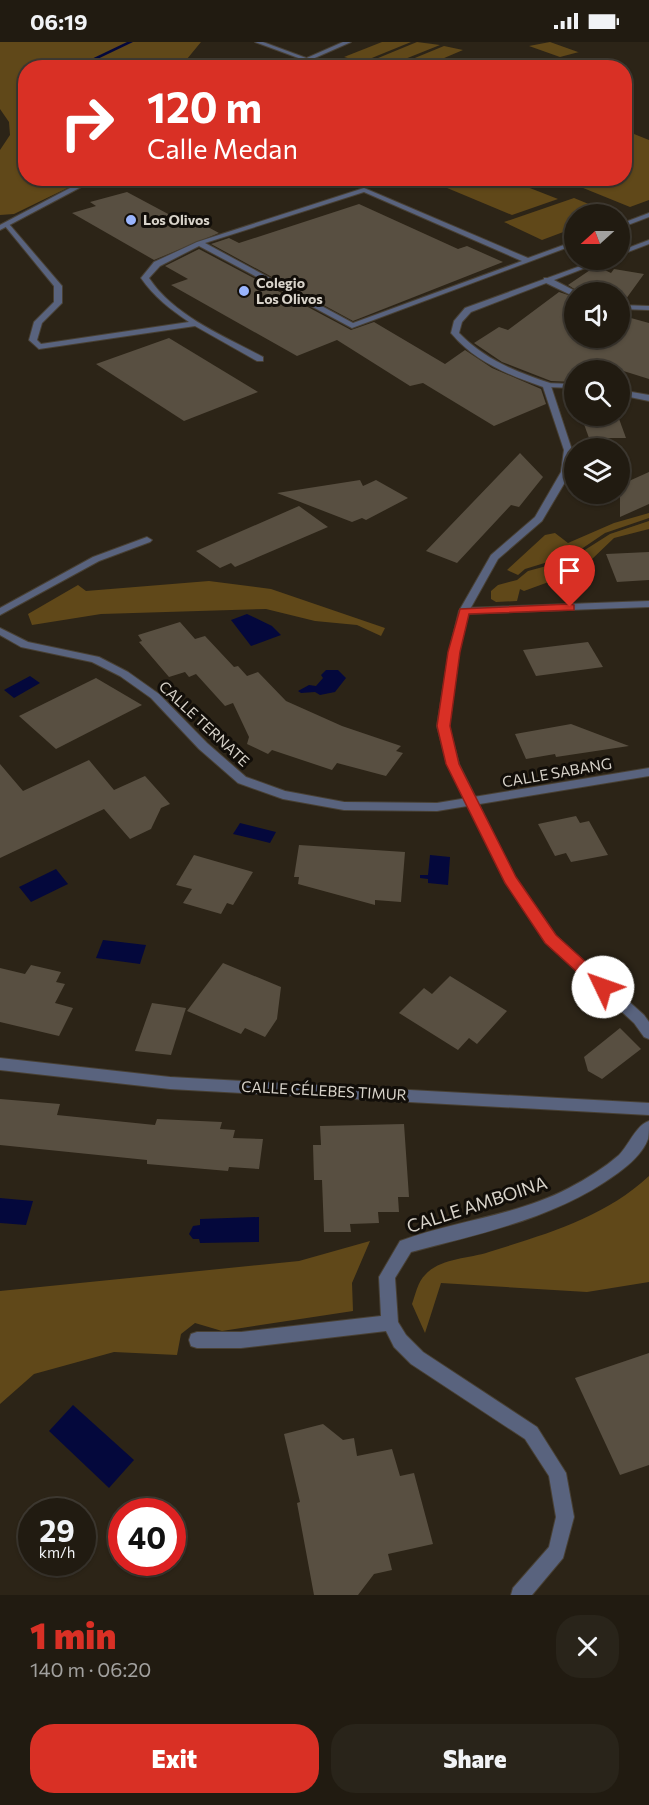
<!DOCTYPE html>
<html lang="en">
<head>
<meta charset="utf-8">
<style>
	:root { --surface:#211b11; --page:#29241a; --text:#f1f3f6; --muted:#a2a19f; --line:#3e3931; --accent:#d93025 }
	body { margin:0; font-family:Commissioner,sans-serif; background:var(--page); color:var(--text); height:100vh; display:flex; flex-direction:column; font-size:22px; white-space:nowrap }
	* { box-sizing:border-box; margin:0 }
	p { font-size:20px; color:var(--muted) }
	.icon { flex:none; width:33px; height:33px; fill:none; stroke:currentColor; stroke-width:2; stroke-linecap:round; stroke-linejoin:round }
	.map { position:relative; height:1553px; overflow:hidden }
	.sheet { display:flex; flex-direction:column; background:var(--surface); flex:1 }
	.sheet>* { flex:none }
	.hud { position:absolute; left:18px; top:18px; width:614px; height:126px; border-radius:24px; box-shadow:0 2px 4px #0004,0 0 0 2px var(--line); background:#d93025; color:#fff; overflow:hidden }
	.needle { width:39px; rotate:249deg }
	.fabs { position:absolute; left:564px; top:162px; display:grid; gap:12px }
	.fabs a { display:grid; place-items:center; width:66px; height:66px; border-radius:50%; background:var(--surface); box-shadow:0 2px 4px #0004,0 0 0 2px var(--line); font-size:30px }
	.speed { position:absolute; left:18px; top:1456px; display:flex; gap:12px; font-size:30px; font-weight:700; text-align:center }
	.speed>* { display:grid; place-content:center; width:78px; height:78px; border-radius:50%; background:var(--surface); box-shadow:0 2px 4px #0004,0 0 0 2px var(--line); line-height:1 }
	.speed small { font-size:15px; font-weight:400 }
	.speed .limit { border:9px solid #d22; background:#fff; color:#111 }
	.pin { position:absolute; display:grid; place-items:center; width:51px; height:51px; color:#fff; margin:-62px -26px; border-radius:50% 50% 50% 0; rotate:-45deg; box-shadow:0 0 6px #0007 }
	.pin .icon { rotate:45deg }
	.me { position:absolute; width:66px; margin:-33px; rotate:312deg; stroke-linejoin:round; filter:drop-shadow(0 0 4px #0008) }
	.turn { display:flex; align-items:center; gap:21px; height:126px; padding:0 30px; font-size:27px }
	.turn .icon { width:78px; height:78px; stroke-width:2.5 }
	.turn b { display:block; font-size:42px; line-height:51px }
	.round { display:grid; place-items:center; flex:none; width:63px; height:63px; border-radius:24px; background:var(--page) }
	.head { display:flex; align-items:center; justify-content:space-between; height:102px; padding:0 30px }
	h1 { font-size:36px; font-weight:800; line-height:45px; color:var(--accent) }
	.primary-button { display:flex; gap:12px; margin-top:auto; padding:12px 30px }
	.primary-button a { flex:1; height:69px; border-radius:24px; background:var(--accent); color:#fff; font-size:24px; font-weight:800; line-height:69px; text-align:center }
	.primary-button a+a { background:var(--page); color:var(--text) }
	.status { display:flex; justify-content:space-between; align-items:center; height:42px; padding:0 30px; background:var(--surface); direction:ltr }
	.status svg { height:16px; fill:currentColor }
	.map>svg:first-child { display:block }
</style>
</head>
<body>
<div class="status"><b>06:19</b><svg viewBox="0 0 49 12"><path d="M0 12V9h3v3zM5 12V6h3v6zM10 12V3h3v9zM15 12V0h3v12zM26 1h20v11H26zM47 4h2v5h-2z"/></svg></div>
<div class="map">
<svg width="649" height="1553" viewBox="0 0 649 1553">
	<rect width="100%" height="100%" fill="#2c2417"/>
	<g fill="#604819">
		<path d="M0,0H201L187,17L172,25L26,26V136L86,137L14,172L0,173V108L10,93L9,80L0,67Z"/>
		<path d="M382,0H411L362,20L344,15Z"/>
		<path d="M417,0L440,3L385,25L366,21Z"/>
		<path d="M550,0L578,10H579L560,15L529,4Z"/>
		<path d="M444,4L463,8L423,25H393Z"/>
		<path d="M624,88L649,98V158L630,165L561,137L624,136Z"/>
		<path d="M507,137L558,157L512,173L428,138Z"/>
		<path d="M574,156L613,172H574V186L542,198L504,180Z"/>
		<path d="M649,471V476L605,491L574,512L525,527L518,533L507,528L545,493L555,491L568,501L614,481Z"/>
		<path d="M649,479V487L614,496L590,519L565,534L524,549L520,547L517,559L496,560L491,557V549L498,543L517,538L528,529L569,518L610,492Z"/>
		<path d="M209,539L271,547L385,586L381,594L357,583L315,579L266,567L101,572L32,583L28,572L78,543L86,549Z"/>
		<path d="M649,1134V1240L587,1250L441,1241L425,1291L412,1262C415,1254 418,1239 425,1233C440,1216 468,1217 489,1210C546,1192 604,1176 649,1134Z"/>
		<path d="M370,1199L352,1241L353,1269L222,1289L195,1281L181,1292L177,1313L114,1310L34,1332L0,1362V1249L299,1219Z"/>
	</g>
	<g fill="#04083c">
		<path d="M247,572L272,584L281,593L251,604L231,578Z"/>
		<path d="M326,628H338L346,636L335,650L320,653L315,650L301,651L298,649L309,643L316,644L323,636L321,633Z"/>
		<path d="M30,634L40,641L14,656L4,648Z"/>
		<path d="M240,781L276,790L270,801L233,792Z"/>
		<path d="M430,813L450,815L448,843L428,841V837L420,836V833H428Z"/>
		<path d="M56,827L68,842L31,860L19,845Z"/>
		<path d="M103,898L146,903L140,922L96,916Z"/>
		<path d="M0,1156L33,1159L26,1183L0,1181Z"/>
		<path d="M259,1175V1200L200,1201L199,1197H193L189,1192L193,1184L200,1183V1177Z"/>
		<path d="M73,1363L134,1418L109,1446L49,1389Z"/>
	</g>
	<g fill="none" stroke-linecap="round" stroke-linejoin="round">
		<path fill="#04083c" fill-rule="evenodd" d="M127,0H133L85,23L81,22Z"/>
	</g>
	<g fill="#584f41">
		<path d="M127,150L185,181L195,178L219,191L154,218L72,171L96,164L90,160Z"/>
		<path d="M359,162L458,207L467,204L503,220L353,279L211,202L229,196L239,201Z"/>
		<path d="M199,207L351,288L374,280L445,322L465,308L492,326L541,347L546,362L494,384L423,341L410,344L337,298L297,314L171,243L188,237L165,224Z"/>
		<path d="M596,224L611,231L614,227L644,232L623,261H620V250H579L568,243Z"/>
		<path d="M559,250L574,255V296H620V273L649,281V337L598,321L601,328H574V340L551,339L502,320L474,301L499,285L508,288Z"/>
		<path d="M169,296L258,350L184,379L96,322Z"/>
		<path d="M581,374H618L626,396H589Z"/>
		<path d="M520,411L543,435L519,465L511,463L457,521L426,509Z"/>
		<path d="M649,430V462L620,475V443Z"/>
		<path d="M360,438L363,444L376,438L408,456L366,478L362,476L352,480L277,451Z"/>
		<path d="M299,464L328,485L235,525L231,521L220,526L196,509Z"/>
		<path d="M649,510V538L617,540L606,512Z"/>
		<path d="M180,580L195,597L205,594L234,625L238,624L247,634L258,630L286,659L342,684L401,704L396,709L403,711L386,734L337,721L332,728L272,708L268,712L247,702L249,695L233,661L225,664L196,632L189,635L185,630L169,635L139,600L142,599L138,593Z"/>
		<path d="M588,600L603,625L536,634L523,608Z"/>
		<path d="M96,636L142,663L56,707L19,674Z"/>
		<path d="M571,682L629,704L556,715L555,712L526,717L515,692Z"/>
		<path d="M89,718L114,748L145,734L170,762L161,766L151,787L130,797L104,767L0,816V722L23,749Z"/>
		<path d="M576,774L580,781L589,779L608,813L571,820L566,811L555,814L538,782Z"/>
		<path d="M299,803L405,810L401,860L375,858V863L298,842L299,835H294Z"/>
		<path d="M194,813L253,830L233,863L227,861L221,872L183,861L192,847L176,843Z"/>
		<path d="M223,921L281,945L277,977L265,995L245,986L241,992L187,969Z"/>
		<path d="M31,923L61,930L56,940L65,942L55,961L73,966L59,994L0,980V926L25,932Z"/>
		<path d="M450,934L507,969L477,1002L469,996L458,1008L399,971L424,946L432,952Z"/>
		<path d="M152,961L186,966L171,1013L135,1009Z"/>
		<path d="M620,986L641,1007L602,1037L588,1029L584,1015Z"/>
		<path d="M0,1057L60,1062L57,1073L155,1083L157,1077L222,1080L220,1087L235,1088L233,1096L263,1097L259,1127L229,1125L228,1129L147,1122V1118L0,1103Z"/>
		<path d="M404,1082L409,1155H398L399,1170H378L379,1181L350,1182L351,1190H324L322,1138H314L313,1103H321L320,1084Z"/>
		<path d="M649,1311V1423L620,1433L575,1336Z"/>
		<path d="M323,1382L343,1398L354,1396L357,1414L392,1407L400,1434L414,1431L433,1502L388,1512L392,1528L374,1532L358,1553H314L297,1461L300,1460L284,1392Z"/>
	</g>
	<g fill="none" stroke-linecap="round" stroke-linejoin="round">
		<g stroke="#484034" stroke-width="2">
			<g id="service">
				<path d="M255,0H263L309,17L304,18Z"/>
				<path d="M364,146L528,216L572,200L574,199V203L352,286L199,204L160,224L149,236C174,274 224,294 263,315V319H257L195,284L39,307L29,298L34,280L54,260V244L5,184V182H9L62,244V261L42,281L37,298L41,302L189,280C170,267 154,255 141,236L154,220L197,200ZM364,150L522,219L353,281L205,201Z"/>
				<path d="M649,171V175L620,186V182Z"/>
			</g>
		</g>
		<g stroke="#484034" stroke-width="2">
			<g id="minor">
				<path d="M343,0H351L292,26H284Z"/>
				<path d="M89,136H98L0,188V183Z"/>
				<path d="M544,236H550L577,250H574V253H571L544,240Z"/>
				<path d="M620,263L649,264V268L620,267Z"/>
				<path d="M544,341L574,342V346L547,345L543,343Z"/>
				<path d="M620,348L649,353V359L620,353Z"/>
				<path d="M147,495L152,498L150,500L99,519L0,573V566L93,515Z"/>
				<path d="M649,559V565L464,572L459,569L464,566Z"/>
				<path d="M0,586L28,600L99,615L128,630L159,652L207,701L246,735L285,749L344,760L437,761L649,726V734L437,769L344,768L283,757L238,741L199,707L151,656L120,634L92,620L21,605L0,593Z"/>
				<path d="M0,1016L170,1035L649,1061V1073L170,1047L0,1028Z"/>
				<path d="M649,1079C649,1084 649,1092 648,1097C643,1111 629,1123 618,1131C557,1176 482,1191 411,1210L395,1236L398,1280L406,1293L423,1310L537,1385L566,1431L574,1475L563,1516L532,1553H511L513,1546L549,1505L556,1475L549,1434L525,1397L411,1322L394,1305L386,1289L241,1306H197L191,1304L189,1298L191,1292L197,1290H241L381,1274L379,1235L400,1199C456,1178 516,1174 569,1146C586,1137 604,1126 619,1113C629,1103 636,1083 649,1079Z"/>
			</g>
		</g>
		<g stroke="#484034" stroke-width="2">
			<g id="tertiary">
				<path d="M649,198V202L620,213V209Z"/>
				<path d="M597,218H606L471,270L462,280L459,291C484,317 516,330 550,341L572,408L571,430L542,479L498,517L469,569L459,610L449,684L459,722L515,835L556,894L644,973L649,980V997L644,995L634,981L546,900L506,840L447,722L437,684L449,610L459,569L491,513L535,475L561,430L564,408L543,345C509,333 475,320 451,291L454,279L465,266Z"/>
			</g>
		</g>
		<use href="#service" fill="#59637e" fill-rule="evenodd"/>
		<use href="#minor" fill="#59637e" fill-rule="evenodd"/>
		<use href="#tertiary" fill="#59637e" fill-rule="evenodd"/>
	</g>
	<path fill="#d93025" stroke="#8d1f18" stroke-width="1.5" d="M570,562L574,563V568L469,572L460,610L450,684L459,722L516,835L556,893L609,941L611,945L603,951L598,949L545,901L505,841L446,722L437,684L448,610L460,567Z"/>
	<g fill="#9ab5fd" stroke="#120e09" stroke-width="2">
		<circle cx="131" cy="178" r="6"/>
		<circle cx="244" cy="249" r="6"/>
	</g>
	<g text-anchor="middle" stroke-width="6" stroke-linejoin="round" paint-order="stroke">
		<g font-size="14" font-weight="bold" fill="#d8d3ca" stroke="#120e09" text-anchor="start">
			<text x="143" y="183">Los Olivos</text>
			<text x="256" y="246">Colegio<tspan x="256" dy="16">Los Olivos</tspan></text>
		</g>
		<g font-size="15" fill="#d8d3ca" stroke="#120e09">
			<text transform="translate(204 682) rotate(43)" y="5">CALLE TERNATE</text>
			<text transform="translate(557 731) rotate(-10)" y="5">CALLE SABANG</text>
			<text transform="translate(324 1049) rotate(3)" y="5">CALLE CÉLEBES TIMUR</text>
		</g>
		<g font-size="18" fill="#d8d3ca" stroke="#120e09">
			<text transform="translate(477 1163) rotate(-18)" y="6">CALLE AMBOINA</text>
		</g>
	</g>
</svg>
<div class="fabs">
<a><svg class="needle" viewBox="-14 -14 28 28"><path d="M0-13l5 13h-10z" fill="#e53935"/><path d="M0 13l5-13h-10z" fill="#a2a19f"/></svg></a>
<a><svg class="icon" aria-label="sound" viewBox="0 0 24 24"><path d="M4 9h4l5-4v14l-5-4H4zM17 9q2 3 0 6"/></svg></a>
<a><svg class="icon" aria-label="search" viewBox="0 0 24 24"><circle cx="10" cy="10" r="6"/><path d="M15 15l6 6"/></svg></a>
<a><svg class="icon" aria-label="layers" viewBox="0 0 24 24"><path d="M12 4l9 5-9 5-9-5zM3 14l9 5 9-5"/></svg></a>
</div>
<div class="speed"><div>29<small>km/h</small></div><div class="limit">40</div></div>
<div class="pin" style="left:570px;top:565px;background:#d93025"><svg class="icon" aria-label="arrive" viewBox="0 0 24 24"><path d="M6 21V4h12l-3 4 3 4H6"/></svg></div>
<svg class="me" style="left:603px;top:945px" viewBox="-20 -20 40 40"><circle r="19" fill="#fff"/><path d="M0-13L10 11 0 6-10 11z" fill="#d93025"/></svg>
<div class="hud">
<div class="turn"><svg class="icon" aria-label="right" viewBox="0 0 24 24"><path d="M7 20v-9h11M14 6l5 5-5 5"/></svg><div><b>120 m</b>Calle Medan</div></div>
</div>
</div>
<section class="sheet">
<div class="head"><div><h1>1 min</h1><p>140 m · 06:20</p></div><a class="round"><svg class="icon" aria-label="close" viewBox="0 0 24 24"><path d="M6 6l12 12M18 6L6 18"/></svg></a></div>
<div class="primary-button"><a>Exit</a><a>Share</a></div>
</section>
</body>
</html>
